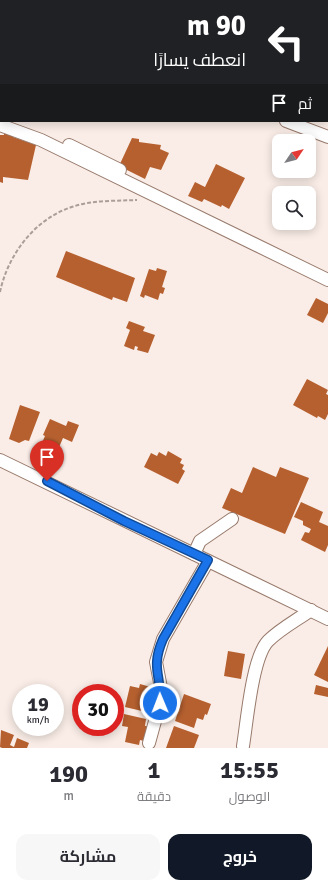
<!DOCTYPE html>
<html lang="ar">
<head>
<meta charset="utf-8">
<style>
	:root { --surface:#fff; --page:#f7f7f7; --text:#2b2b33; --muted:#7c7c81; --accent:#111827 }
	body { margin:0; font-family:Signika,Cairo,sans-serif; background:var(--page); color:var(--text); direction:rtl; height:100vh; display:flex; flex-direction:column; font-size:15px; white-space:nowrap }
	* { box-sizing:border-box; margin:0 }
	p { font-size:13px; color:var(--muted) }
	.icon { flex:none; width:22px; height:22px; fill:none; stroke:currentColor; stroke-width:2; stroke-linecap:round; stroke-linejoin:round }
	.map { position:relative; height:748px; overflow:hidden; direction:ltr }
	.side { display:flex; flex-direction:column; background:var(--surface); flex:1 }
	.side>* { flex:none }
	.guide { position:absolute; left:0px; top:0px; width:328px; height:122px; box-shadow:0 2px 10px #0003; direction:rtl; background:#202124; color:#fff; overflow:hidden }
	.needle { width:26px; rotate:55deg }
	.buttons { position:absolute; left:272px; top:134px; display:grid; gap:8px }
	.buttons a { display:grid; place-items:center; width:44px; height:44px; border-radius:8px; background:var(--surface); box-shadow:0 2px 10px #0003; font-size:20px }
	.speed { position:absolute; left:12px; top:684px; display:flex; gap:8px; font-size:20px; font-weight:700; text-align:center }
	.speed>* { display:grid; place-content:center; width:52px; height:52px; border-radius:50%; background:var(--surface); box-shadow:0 2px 10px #0003; line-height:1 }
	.speed small { font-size:10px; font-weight:400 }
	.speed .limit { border:6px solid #d22; background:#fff; color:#111 }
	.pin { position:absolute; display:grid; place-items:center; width:34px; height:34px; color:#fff; margin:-41px -17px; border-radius:50% 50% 50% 0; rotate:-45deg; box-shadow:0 0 4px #0007 }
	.pin .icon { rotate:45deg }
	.me { position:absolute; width:44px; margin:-22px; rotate:359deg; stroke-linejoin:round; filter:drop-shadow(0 0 3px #0008) }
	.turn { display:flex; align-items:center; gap:14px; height:84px; padding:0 16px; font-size:18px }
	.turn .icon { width:52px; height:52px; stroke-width:2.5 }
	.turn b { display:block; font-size:28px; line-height:34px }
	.then { display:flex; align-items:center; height:38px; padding:0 16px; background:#0003; gap:8px; font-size:15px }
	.eta { display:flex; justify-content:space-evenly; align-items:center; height:68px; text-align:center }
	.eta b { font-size:24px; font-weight:700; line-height:28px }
	.cta { display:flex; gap:8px; margin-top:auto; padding:8px 16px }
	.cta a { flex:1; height:46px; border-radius:12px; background:var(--accent); color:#fff; font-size:16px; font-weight:700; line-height:46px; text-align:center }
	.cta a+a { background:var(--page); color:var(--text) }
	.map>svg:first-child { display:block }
</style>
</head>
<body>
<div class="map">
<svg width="328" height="748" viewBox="0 0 328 748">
	<rect width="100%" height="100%" fill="#faede7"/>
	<g fill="#b6602f">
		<path d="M4,132L13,136V137L36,145L28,180L3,177V183L0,182V135H4Z"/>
		<path d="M132,138L139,139V142L161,145L160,149L169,153L161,170L150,167L145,179L119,166Z"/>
		<path d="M216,164L245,178L229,209L222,205L221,207L204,199L202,202L188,196L195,182L205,187Z"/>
		<path d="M66,251L135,278L127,302L113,297L112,300L56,277Z"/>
		<path d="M157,268L167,271L162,287L165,288L163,294L160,293L158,300L145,295L144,298L140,296L149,269L156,271Z"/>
		<path d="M316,298L328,304V313L323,323L307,315Z"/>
		<path d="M129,321L145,327L143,331L155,335L148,353L137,350L138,347L135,346L134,350L124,346L130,330L126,328Z"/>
		<path d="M307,379L328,390L326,394L328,395V414L325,420L318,416L317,418L293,405Z"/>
		<path d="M20,405L40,412L29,441L25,440L19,443L9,439Z"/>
		<path d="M50,419L66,426L68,421L79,425L72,442L63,438L57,452L41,445L45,436L43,435Z"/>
		<path d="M168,451L182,459L180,463L184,465L182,469L185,471L178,484L144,467L151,453L157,456L159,452L166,456Z"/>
		<path d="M253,467L276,477L280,467L309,478L285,534L222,508L231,488L242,493Z"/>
		<path d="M301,502L323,512L319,522L328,526V545L325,552L301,540L305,532L309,533L311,529L303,525V521L294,517Z"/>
		<path d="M328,646V682L314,675Z"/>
		<path d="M228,651L245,654L241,679L224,676Z"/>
		<path d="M140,684L154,688L153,693H156L153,707L147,706L146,712L125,707L130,686L139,688Z"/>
		<path d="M316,685L328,688V697L314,694Z"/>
		<path d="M184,694L211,704L207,715L205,714L203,720L197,718L194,728L175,721Z"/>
		<path d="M124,714L146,719L145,726H147L144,741L140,740L139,745L125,742L128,727L122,726Z"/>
		<path d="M174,726L199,735L194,748H166Z"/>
		<path d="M1,730L14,735L10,745L14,747L17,738L29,743L27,748H2L0,747Z"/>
	</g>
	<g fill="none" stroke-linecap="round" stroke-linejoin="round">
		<g stroke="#977a6c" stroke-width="14">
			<g id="minor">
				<path d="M0,5L1,6"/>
				<path d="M0,113L1,114"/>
				<path d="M286,121L328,137"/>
				<path d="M0,125L41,140L328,280"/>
				<path d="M69,145L120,170"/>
				<path d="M0,460L328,619"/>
				<path d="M194,554L200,541L232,519"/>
				<path d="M149,743L160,703L161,688L156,662L163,639L208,561"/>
				<path d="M243,746C247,722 252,658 268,641C280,629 297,620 311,610"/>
			</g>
		</g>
		<path stroke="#ab9e99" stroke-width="2" stroke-dasharray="4 2" stroke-linecap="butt" d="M0,292C8,254 36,217 75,206C94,200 117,201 137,200"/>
		<use href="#minor" stroke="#fff" stroke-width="12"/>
	</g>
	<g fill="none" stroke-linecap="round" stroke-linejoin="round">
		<g stroke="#114b97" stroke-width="10">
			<path id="route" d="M47,481L124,521L208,560L163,639C150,669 162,675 160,703"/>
		</g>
		<use href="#route" stroke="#1a73e8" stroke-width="7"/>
	</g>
</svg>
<div class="buttons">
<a><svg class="needle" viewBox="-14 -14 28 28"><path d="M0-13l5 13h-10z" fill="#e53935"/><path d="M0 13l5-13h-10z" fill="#7c7c81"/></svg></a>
<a><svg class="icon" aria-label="search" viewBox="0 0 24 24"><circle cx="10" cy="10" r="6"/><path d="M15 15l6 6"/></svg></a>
</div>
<div class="speed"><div>19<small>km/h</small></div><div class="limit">30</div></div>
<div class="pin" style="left:47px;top:481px;background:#d93025"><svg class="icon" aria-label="arrive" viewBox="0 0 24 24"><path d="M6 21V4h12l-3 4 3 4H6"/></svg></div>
<svg class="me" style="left:160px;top:703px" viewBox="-20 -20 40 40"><circle r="17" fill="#1a73e8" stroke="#fff" stroke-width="3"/><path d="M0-11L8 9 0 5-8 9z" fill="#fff"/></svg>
<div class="guide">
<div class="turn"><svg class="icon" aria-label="left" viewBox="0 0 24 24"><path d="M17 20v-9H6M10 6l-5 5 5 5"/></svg><div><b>90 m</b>انعطف يسارًا</div></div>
<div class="then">ثم<svg class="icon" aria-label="arrive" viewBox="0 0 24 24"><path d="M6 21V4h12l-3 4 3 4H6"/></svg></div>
</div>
</div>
<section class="side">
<div class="eta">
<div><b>15:55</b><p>الوصول</p></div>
<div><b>1</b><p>دقيقة</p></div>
<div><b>190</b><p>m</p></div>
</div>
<div class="cta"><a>خروج</a><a>مشاركة</a></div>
</section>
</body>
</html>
